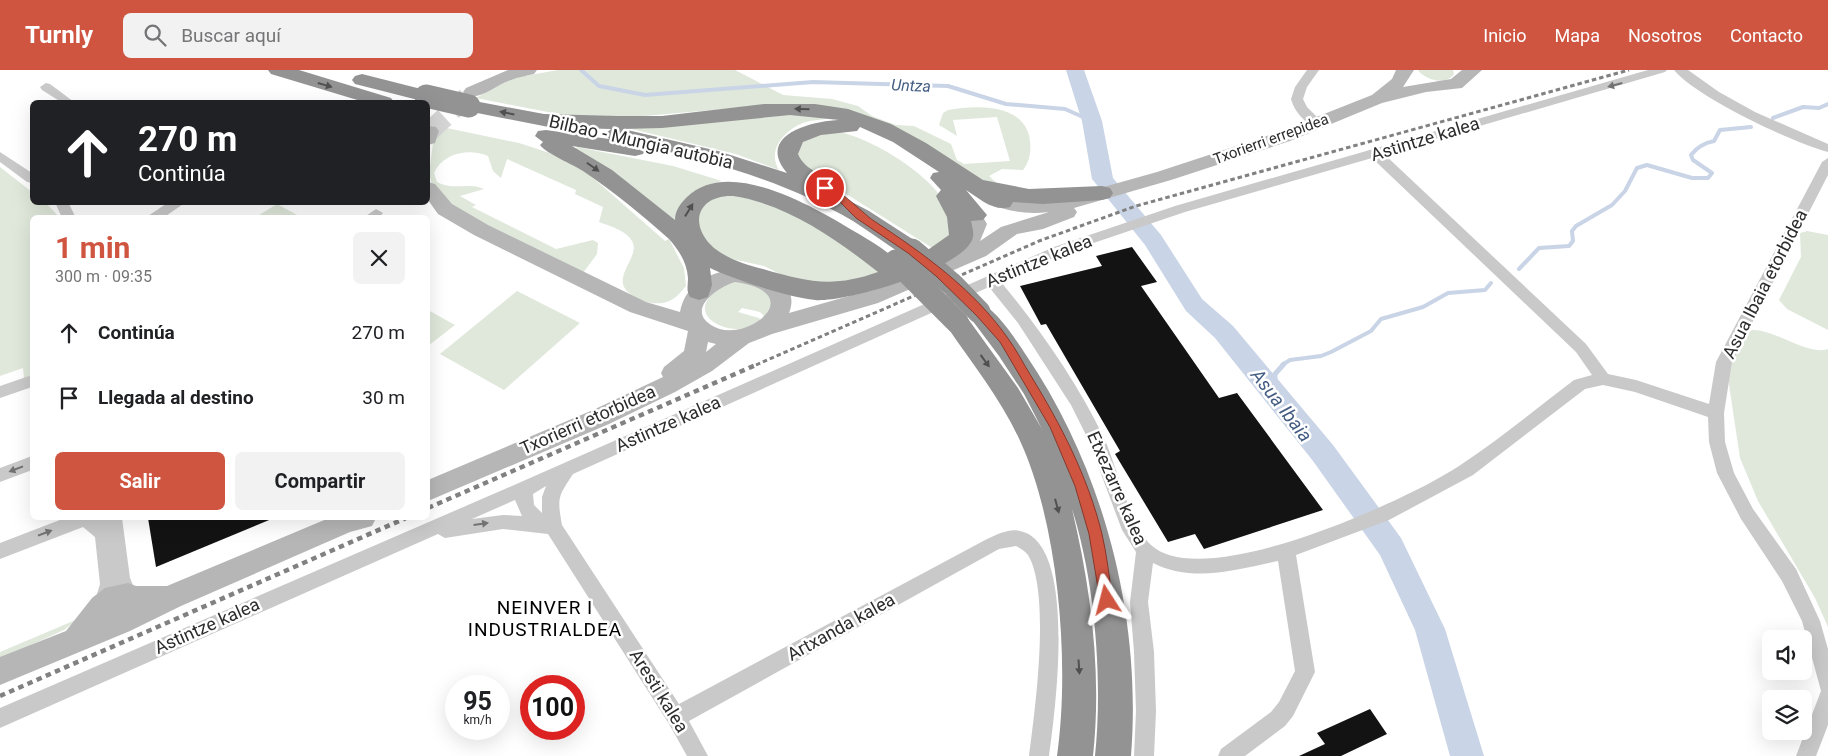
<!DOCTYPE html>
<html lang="es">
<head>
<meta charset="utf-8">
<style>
	:root { --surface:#fff; --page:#f2f2f2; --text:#202124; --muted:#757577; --accent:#cf5541 }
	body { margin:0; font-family:Roboto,sans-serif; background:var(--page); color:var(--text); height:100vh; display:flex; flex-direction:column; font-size:19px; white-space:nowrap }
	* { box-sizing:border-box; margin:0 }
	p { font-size:16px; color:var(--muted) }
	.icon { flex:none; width:28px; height:28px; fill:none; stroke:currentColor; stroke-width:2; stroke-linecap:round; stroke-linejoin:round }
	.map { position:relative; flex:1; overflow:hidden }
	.panel { position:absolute; left:30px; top:145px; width:400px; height:305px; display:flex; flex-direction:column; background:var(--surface); border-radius:8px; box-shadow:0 5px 20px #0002 }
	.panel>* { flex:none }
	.guide { position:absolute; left:30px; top:30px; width:400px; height:105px; border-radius:8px; box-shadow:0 5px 20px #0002; background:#202124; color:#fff; overflow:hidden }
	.controls { position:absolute; left:1762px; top:560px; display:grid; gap:10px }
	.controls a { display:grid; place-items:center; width:50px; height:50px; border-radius:8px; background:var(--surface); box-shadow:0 5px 20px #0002; font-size:25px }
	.speed { position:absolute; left:445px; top:605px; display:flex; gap:10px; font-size:25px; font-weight:700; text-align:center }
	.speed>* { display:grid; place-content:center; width:65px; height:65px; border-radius:50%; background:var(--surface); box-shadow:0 5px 20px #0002; line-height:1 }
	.speed small { font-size:12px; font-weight:400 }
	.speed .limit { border:8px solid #d22; background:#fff; color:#111 }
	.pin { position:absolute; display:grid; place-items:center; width:42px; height:42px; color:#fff; margin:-21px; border:2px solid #fff; border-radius:50%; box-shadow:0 1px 5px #0007 }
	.me { position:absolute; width:55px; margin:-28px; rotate:351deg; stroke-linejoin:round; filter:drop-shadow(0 0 4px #0008) }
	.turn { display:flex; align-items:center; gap:18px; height:105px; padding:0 25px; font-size:22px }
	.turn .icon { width:65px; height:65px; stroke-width:2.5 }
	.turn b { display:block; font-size:35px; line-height:42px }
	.round { display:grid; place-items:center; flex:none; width:52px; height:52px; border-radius:8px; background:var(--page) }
	.summary { display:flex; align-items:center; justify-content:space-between; height:85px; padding:0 25px }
	h1 { font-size:30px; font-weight:700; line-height:38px; color:var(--accent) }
	.cta { display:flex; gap:10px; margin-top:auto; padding:10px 25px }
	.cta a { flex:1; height:58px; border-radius:8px; background:var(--accent); color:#fff; font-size:20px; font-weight:700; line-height:58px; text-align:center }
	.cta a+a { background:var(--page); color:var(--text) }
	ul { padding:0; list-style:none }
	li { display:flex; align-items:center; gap:15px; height:65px; padding:0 25px }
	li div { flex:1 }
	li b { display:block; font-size:19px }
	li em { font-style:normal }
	header { display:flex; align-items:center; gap:30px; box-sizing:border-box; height:70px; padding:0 25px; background:var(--accent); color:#fff }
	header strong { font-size:24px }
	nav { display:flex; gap:28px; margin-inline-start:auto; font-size:18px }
	.search { width:350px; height:45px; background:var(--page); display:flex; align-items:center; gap:12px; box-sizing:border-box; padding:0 18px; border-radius:8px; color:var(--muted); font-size:19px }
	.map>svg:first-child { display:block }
</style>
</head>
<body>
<header>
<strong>Turnly</strong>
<div class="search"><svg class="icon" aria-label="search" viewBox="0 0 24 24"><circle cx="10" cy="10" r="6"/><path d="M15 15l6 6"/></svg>Buscar aquí</div>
<nav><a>Inicio</a><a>Mapa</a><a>Nosotros</a><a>Contacto</a></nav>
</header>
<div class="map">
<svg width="1828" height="686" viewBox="0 0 1828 686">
	<rect width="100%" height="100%" fill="#fff"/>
	<g fill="#dfe8db">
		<path d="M558,0H735L783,25L832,29L858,36L872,46L896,55L914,56L951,74L957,90L964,94L1010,91L997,47L953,50L957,66L939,55L943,43L948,40C976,35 1026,33 1030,71C1031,82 1030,91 1023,100L1002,99L989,106L1012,127L883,54L770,35L633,47H599L558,44L476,28L513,8Z"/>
		<path d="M1418,0H1453L1454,4C1446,16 1425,10 1418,0Z"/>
		<path d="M775,43L829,48C822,50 814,50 806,52C786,58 766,80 779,100L736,84L627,58Z"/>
		<path d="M442,57L519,73L562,87L583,99L665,171L669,169L684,198L686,216C679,224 673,232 662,233C651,234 642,232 633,226C606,209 642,188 632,171C626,160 609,156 599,152L603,137L575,124L576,120L507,89L501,108L493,101L488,86C469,78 443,83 434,103L437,112C453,121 468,112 484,119L460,126L476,135L472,137L556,179L593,170L598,173L597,184L583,203L453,138L432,115L429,103L433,73Z"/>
		<path d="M834,61C868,66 928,102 945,133C950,142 952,153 955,162L934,179L808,100L797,85L798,77L805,70Z"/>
		<path d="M577,77L673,96L722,111C696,116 686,128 676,151L575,80Z"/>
		<path d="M0,97L32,122V132L46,133L59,147L32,148V304L24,309L23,298L0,306Z"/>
		<path d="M727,123L769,134L804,149L884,200L842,215L790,209L764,196L732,189L716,181L700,165L695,142L703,133Z"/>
		<path d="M277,134L299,146L256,147Z"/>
		<path d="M1807,161L1828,165V260L1787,239L1779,230L1801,187L1800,163Z"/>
		<path d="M736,211L752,212L774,228L765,247L760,242L742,238L738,242L759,248L761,251C753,255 747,258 739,259C725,260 697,249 707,231C710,226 712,222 717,219C722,215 730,214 736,211Z"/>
		<path d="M517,221L580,253L504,320L440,284Z"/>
		<path d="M428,240L455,255L428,276Z"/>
		<path d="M1752,260C1775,259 1807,286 1828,279V557L1815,528L1758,431L1740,388L1728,308L1729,294L1743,265Z"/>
		<path d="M78,549L64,560L0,589V582Z"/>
	</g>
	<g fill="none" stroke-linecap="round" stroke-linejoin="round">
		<g stroke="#c9d4e6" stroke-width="4">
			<path d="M581,0L599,16L645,25L813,12L948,16L1006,34L1065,39L1092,51"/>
			<path d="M1773,48L1803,37L1819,38L1828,34"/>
			<path d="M1519,199L1539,178L1569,176L1573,171L1572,161L1576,156L1612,135L1625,121L1637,98L1647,95L1692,108H1708L1712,103L1693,90L1691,85C1697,77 1704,73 1714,71L1720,60L1751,57"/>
			<path d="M1282,295L1290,290L1321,286L1331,282L1371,261L1381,249L1423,237L1448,223L1485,220L1491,213"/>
		</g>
		<path stroke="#c9d4e6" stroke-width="5" d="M1275,325V304L1284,294"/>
		<path fill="#c9d4e6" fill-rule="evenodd" d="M1066,0H1084L1102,51L1113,108L1161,165L1202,229L1233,256L1333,375L1401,468L1445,559L1484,686H1450L1415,560L1380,485L1313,391L1215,268L1186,241L1145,175L1092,109L1082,51Z"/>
	</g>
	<g fill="#131313">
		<path d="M1132,177L1157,212L1141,216L1219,328L1237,323L1323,440L1204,479L1195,464L1168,472L1115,384L1120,381L1046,254L1041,255L1020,216L1102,196L1096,186Z"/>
		<path d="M148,448H274L156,497Z"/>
		<path d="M1370,639L1387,664L1341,686H1299L1325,674L1317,663Z"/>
	</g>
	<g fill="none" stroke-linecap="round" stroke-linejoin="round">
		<path stroke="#d5d5d5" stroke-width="20" stroke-dasharray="20 10" stroke-linecap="butt" d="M430,61L472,22"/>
		<g fill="#c9c9c9" fill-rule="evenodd">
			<path d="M1307,0H1319L1307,17L1303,29L1307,37L1324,54L1318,58C1306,55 1294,41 1291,29L1295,17Z"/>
			<path d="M1648,0H1667L1665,2L1384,84L1586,274L1608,304L1636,310L1709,334L1716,292L1822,92L1828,88V105L1732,292L1724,343L1725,372L1734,403L1753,439L1796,499L1820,551L1828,579V655L1816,686H1796L1821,621L1802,551L1782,511L1741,449L1717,403L1709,372L1708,347L1635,322L1603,315L1585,319L1473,405L1389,450L1296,485L1315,602L1293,646L1285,656L1245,686H1218L1221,679L1271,642L1279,632L1295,601L1278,491C1236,500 1193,513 1153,493L1148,532L1154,582L1156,641L1154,686H1134L1136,641L1134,582L1130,532L1136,482L1122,460L1088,369L1071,335L1018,253L989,217L573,404C558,427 557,427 562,455L679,634L987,469C996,465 1009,458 1020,461C1078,473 1055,642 1049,686H1029C1035,641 1051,523 1028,485C1025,481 1020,478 1016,476L999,479L689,651L708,686H687L669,654L548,464L503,459L445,468L438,464L0,658V638L521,412L1054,177L1175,136ZM1372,88L1576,282L1592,305L1574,310C1537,338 1501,368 1462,394C1411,429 1203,524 1151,475C1130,456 1117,396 1104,368C1077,312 1040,259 1001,212L1064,183L1185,142ZM546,416L542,427V443L534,435L533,424ZM515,430L522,446L503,445L472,449Z"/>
			<path d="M1674,0H1688L1719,22L1755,42L1828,74V82C1793,73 1696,27 1674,0Z"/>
			<path d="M46,13L50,14L74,32H61L42,20L40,17Z"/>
			<path d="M0,82L32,103V113L27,112L0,92Z"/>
			<path d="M55,132H68L76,148H62Z"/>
			<path d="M169,132H186L163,148H145Z"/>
			<path d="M376,139L383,143L379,148H363Z"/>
			<path d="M32,305V317L0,328V316Z"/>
			<path d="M32,386V400L0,412V398Z"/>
			<path d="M65,448H122L130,508L137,525L135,531L128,533L121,531L117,520L109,543L102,545L95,543L93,537L100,514L95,467L83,457L0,489V473Z"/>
		</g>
		<g fill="#b6b6b6" fill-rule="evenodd">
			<path d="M508,0H537L534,4C526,6 518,7 511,10C496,15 481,30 466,26L463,22L466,18Z"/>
			<path d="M1396,0H1414L1403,17L1451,9L1462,0H1482L1462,18L1426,22L1382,33L1290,71L1171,110L1074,138L1077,142L1074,147L1043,159L1017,164L986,186L878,233L772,264L749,273L712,301L675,322L609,354L428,431V410L593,340L663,307L661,303L664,297L684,281L688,261L630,242L474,165L438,144L428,130V112L435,114L452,134L488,155L646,232L680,242C691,179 810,191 789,243L863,222L943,190L940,185L943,180L962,166L970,149L977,147L984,149L987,154L980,171L1001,157L1049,142C1033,144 1017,143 1001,138L998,134L1001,130L1008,128L1035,131L1068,127L1157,102L1276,63L1372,25L1392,9ZM735,212C813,223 743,277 711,255C686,239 718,217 735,212ZM708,272L716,274L706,282Z"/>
			<path d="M428,56L436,57L439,61L435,73L428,75Z"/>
			<path d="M329,448H376L372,456L350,462L181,536L130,561L0,615V587L66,561L92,528L105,518L128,513L136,516H167Z"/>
		</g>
		<g fill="#939393" fill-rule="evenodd">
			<path d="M268,0H299L391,28L394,32H364L271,4Z"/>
			<path d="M362,4L433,22L436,26L433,30L426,32L355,14L352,10L355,6Z"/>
			<path d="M469,30L544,44L618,46H662L764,34H815L848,39L891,54L926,73L983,110L1029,119L1102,116L1110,118L1113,123L1110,128L1102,130L1043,134L1013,132L1010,137C994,142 980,129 966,120L987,145L983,150L971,151C972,156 974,162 973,167C967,198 844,233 815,230C787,227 736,210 710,198L712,215L708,227L699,230L690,227C686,220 688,216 688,208C687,193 679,180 669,169C642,145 613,121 583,101C572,94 547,84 540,75L543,72L535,66L538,61L546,60L609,69L605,64L611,59L572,58L564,60L462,40L459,36L462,32ZM790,45L839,50C812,51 755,65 787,103L718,81L623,59L662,58ZM860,57L893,72L939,102L933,103L930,108L941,120L936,126L947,147L949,165L922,184L924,180L920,174L869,141L829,120L832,116C823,102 805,101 798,84L803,72L821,65L857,61ZM572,76L635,86L643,84L646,79L644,76C716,92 789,113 853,151C870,162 887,174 904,186L912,188L898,194C890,181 871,172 859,164C819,140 730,85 687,127C681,133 675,140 675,150L612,100ZM733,126C787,134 836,169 878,202C833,218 807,212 763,199C746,195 728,189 714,178C688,155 697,125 733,126Z"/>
			<path d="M979,233C996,238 1016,270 1026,285C1104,400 1142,547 1131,686H1095C1103,610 1095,511 1072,439C1091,519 1102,603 1093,686H1057C1070,595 1059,457 1021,373C1003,332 974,296 948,258L944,252L948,246L957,243L966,246L1018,318L1042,359L1024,324L999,286L966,242L970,236Z"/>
		</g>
		<path stroke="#818181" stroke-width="3" stroke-dasharray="4.5 3" stroke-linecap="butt" d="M756,295L1039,171L1136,136L1629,0"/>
		<g stroke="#818181" stroke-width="4.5" stroke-dasharray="5.5 4.5" stroke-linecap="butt">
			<path d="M428,438L758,294"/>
			<path d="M0,626L406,448"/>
		</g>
		<g stroke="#939393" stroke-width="23">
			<path d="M426,26L469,36"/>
			<path d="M912,180L953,215L979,242"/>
			<path d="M896,191L957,252"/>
		</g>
	</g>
	<defs><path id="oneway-solid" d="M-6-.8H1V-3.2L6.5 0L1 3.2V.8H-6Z" transform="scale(1.25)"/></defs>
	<g fill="#505050">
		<use href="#oneway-solid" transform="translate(325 15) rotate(16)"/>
		<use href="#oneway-solid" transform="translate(802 39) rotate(-178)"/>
		<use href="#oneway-solid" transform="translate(507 43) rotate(-169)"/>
		<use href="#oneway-solid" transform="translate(593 97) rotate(35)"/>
		<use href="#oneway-solid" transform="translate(689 140) rotate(-58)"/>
		<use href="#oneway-solid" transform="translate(985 291) rotate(54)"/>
		<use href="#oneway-solid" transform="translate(1057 436) rotate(75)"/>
		<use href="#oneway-solid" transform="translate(1079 597) rotate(86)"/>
	</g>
	<g fill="#737373">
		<use href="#oneway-solid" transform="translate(1615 15) rotate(165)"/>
		<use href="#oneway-solid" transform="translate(16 399) rotate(159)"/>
		<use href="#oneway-solid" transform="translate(481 454) rotate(-8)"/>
		<use href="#oneway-solid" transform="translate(45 463) rotate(-21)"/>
	</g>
	<path fill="#cf5541" stroke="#87372a" d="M822,116C836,114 862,143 874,151C923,183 973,219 1007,267C1016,279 1023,293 1031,306C1061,355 1088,407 1102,464C1107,485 1109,508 1113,530L1111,535L1107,536L1102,535L1100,530L1089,464L1075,416L1050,357L1000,272L976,245L936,206L908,183L856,148L838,130L822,121Z"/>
	<g text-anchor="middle" stroke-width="5" stroke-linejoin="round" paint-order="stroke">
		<g font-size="15" fill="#2c2c2c" stroke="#fff">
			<text transform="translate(1271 69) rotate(-20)" y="5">Txorierri errepidea</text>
		</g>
		<g font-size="16" font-style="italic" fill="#445d83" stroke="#fff">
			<text transform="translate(911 15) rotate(2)" y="6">Untza</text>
		</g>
		<g font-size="18" fill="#2c2c2c" stroke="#fff">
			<text transform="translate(1425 69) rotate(-17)" y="6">Astintze kalea</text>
			<text transform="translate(641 72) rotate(13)" y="6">Bilbao - Mungia autobia</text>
			<text transform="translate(1039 191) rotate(-22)" y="6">Astintze kalea</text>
			<text transform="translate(1765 214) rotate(-63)" y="6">Asua Ibaia etorbidea</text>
			<text transform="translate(588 350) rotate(-24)" y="6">Txorierri etorbidea</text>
			<text transform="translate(668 354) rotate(-24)" y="6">Astintze kalea</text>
			<text transform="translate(1117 418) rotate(66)" y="6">Etxezarre kalea</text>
			<text transform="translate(207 556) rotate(-24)" y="6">Astintze kalea</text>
			<text transform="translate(841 557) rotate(-29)" y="6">Artxanda kalea</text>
			<text transform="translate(659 621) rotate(58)" y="6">Aresti kalea</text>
		</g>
		<g font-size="19" font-style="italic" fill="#445d83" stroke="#fff">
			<text transform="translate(1282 335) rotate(52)" y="7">Asua Ibaia</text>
		</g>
		<g font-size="19" letter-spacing="1" fill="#000" stroke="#fff">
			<text x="545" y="544">NEINVER I<tspan x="545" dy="22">INDUSTRIALDEA</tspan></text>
		</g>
	</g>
</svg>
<div class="controls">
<a><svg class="icon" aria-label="sound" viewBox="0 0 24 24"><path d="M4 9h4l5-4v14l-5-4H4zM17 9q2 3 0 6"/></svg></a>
<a><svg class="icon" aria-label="layers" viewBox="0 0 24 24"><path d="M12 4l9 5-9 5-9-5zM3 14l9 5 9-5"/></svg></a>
</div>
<div class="speed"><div>95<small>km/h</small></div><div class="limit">100</div></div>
<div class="pin" style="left:825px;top:118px;background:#d93025"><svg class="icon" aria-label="arrive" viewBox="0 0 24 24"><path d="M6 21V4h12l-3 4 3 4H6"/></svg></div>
<svg class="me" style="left:1107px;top:530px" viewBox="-20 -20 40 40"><path d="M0-17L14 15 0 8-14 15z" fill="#cf5541" stroke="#fff" stroke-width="4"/></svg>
<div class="guide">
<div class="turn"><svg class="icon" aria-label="ahead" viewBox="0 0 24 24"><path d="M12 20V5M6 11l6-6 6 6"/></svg><div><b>270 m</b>Continúa</div></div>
</div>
<section class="panel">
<div class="summary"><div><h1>1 min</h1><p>300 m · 09:35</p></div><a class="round"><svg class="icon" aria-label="close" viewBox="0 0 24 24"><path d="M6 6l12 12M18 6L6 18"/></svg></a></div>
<ul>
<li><svg class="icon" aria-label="ahead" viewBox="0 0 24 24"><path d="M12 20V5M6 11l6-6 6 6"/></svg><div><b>Continúa</b></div><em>270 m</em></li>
<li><svg class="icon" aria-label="arrive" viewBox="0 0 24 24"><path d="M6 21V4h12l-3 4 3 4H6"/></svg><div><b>Llegada al destino</b></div><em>30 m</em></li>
</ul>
<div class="cta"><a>Salir</a><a>Compartir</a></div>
</section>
</div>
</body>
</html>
